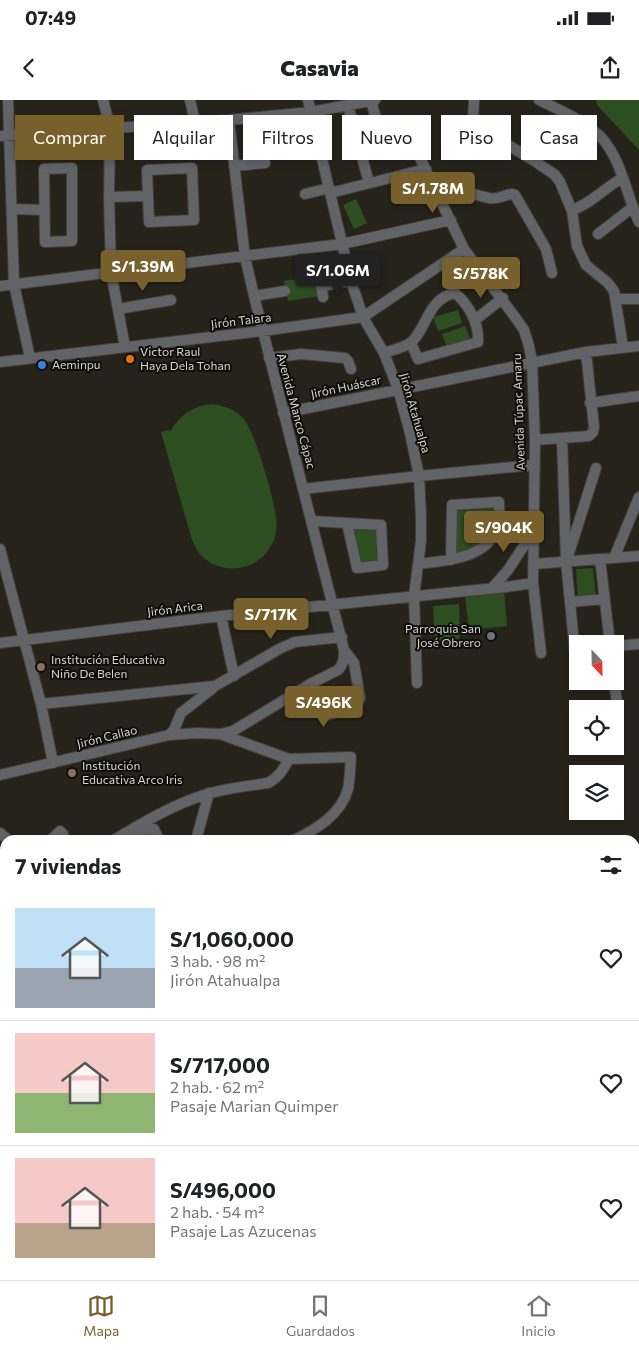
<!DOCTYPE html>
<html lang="es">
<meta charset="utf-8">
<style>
:root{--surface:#fff;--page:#f6f6f6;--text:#202124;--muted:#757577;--line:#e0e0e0;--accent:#78602c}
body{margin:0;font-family:Commissioner,sans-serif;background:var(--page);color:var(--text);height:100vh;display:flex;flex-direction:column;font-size:19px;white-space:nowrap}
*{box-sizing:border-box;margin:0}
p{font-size:16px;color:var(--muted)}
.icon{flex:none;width:28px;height:28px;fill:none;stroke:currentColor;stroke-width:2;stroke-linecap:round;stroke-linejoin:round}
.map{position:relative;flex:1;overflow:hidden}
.details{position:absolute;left:0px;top:735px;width:640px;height:445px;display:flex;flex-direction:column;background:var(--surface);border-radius:15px 15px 0 0;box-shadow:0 2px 8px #0003}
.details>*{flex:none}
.guide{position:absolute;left:15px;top:15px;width:610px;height:45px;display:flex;gap:10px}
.needle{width:32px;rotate:158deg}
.fabs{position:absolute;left:569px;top:535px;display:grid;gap:10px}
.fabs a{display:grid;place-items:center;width:55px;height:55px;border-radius:0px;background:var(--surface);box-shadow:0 2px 8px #0003;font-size:25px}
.price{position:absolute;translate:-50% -42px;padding:0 11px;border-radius:5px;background:var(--accent);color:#fff;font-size:16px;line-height:32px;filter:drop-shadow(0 1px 2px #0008)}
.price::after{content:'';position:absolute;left:50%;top:30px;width:15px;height:11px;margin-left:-8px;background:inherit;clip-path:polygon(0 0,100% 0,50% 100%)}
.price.current{background:#222;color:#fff}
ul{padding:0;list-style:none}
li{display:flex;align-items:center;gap:15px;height:125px;padding:0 15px}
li+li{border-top:1px solid var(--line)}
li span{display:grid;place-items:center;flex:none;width:140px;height:100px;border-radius:0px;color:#555}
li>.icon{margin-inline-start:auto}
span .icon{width:60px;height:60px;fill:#fffc;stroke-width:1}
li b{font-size:21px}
h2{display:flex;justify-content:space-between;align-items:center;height:60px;padding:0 15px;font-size:21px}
.chip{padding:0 18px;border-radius:0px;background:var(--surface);box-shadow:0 2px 8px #0003;font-size:18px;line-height:45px}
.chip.current{background:var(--accent);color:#fff}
.status{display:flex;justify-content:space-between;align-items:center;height:35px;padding:0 25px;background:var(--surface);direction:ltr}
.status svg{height:14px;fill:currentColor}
header{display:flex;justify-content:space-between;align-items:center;height:65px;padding:0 15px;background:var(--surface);font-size:22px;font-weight:800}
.tabs{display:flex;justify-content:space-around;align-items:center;height:70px;border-top:1px solid var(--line);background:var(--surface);font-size:14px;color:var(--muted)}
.tabs a{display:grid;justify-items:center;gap:2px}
.tabs .current{color:var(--accent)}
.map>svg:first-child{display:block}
</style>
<div class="status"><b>07:49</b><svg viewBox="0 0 49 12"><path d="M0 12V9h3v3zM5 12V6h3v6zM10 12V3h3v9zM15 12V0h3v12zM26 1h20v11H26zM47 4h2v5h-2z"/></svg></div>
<header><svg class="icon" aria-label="back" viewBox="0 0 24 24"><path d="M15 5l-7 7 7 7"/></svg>Casavia<svg class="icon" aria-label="share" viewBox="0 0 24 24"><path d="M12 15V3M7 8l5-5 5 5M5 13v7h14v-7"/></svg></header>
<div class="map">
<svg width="639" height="1180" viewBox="0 0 639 1180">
<rect width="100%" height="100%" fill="#26231b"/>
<path fill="#2c4e21" d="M596,0H639V50L597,5Z
M356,99L367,123L354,129L343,105Z
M316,176L319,196L288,201L284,181Z
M458,210L462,223L438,231L433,217Z
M465,226L470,238L447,247L442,234Z
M212,304C224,306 235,309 243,318C255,331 273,396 276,416C277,424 277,434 273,442C262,468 228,477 205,459C197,453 193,443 190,433L161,332L169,330L170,332C179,315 193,306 212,304Z
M496,408C495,420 491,439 479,447C472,452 460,453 452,456L455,411Z
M376,427L377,460L361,462L351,429Z
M593,468L596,497L578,499L576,469Z
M504,492L507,526L469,530L465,496Z
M459,504L460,544L435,545L433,506Z"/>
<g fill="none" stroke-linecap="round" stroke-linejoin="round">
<defs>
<path id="minor" d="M8,0L14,184L30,258
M103,0L110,27L109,97L111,172L125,247
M190,0L195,22
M308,0L351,181L363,217L384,253L398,289L410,333L419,376L421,417V441L414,496L417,583
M474,0L473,20L477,26L536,62L555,75L560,82L572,111L577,146L586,165L608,183L614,191L623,247
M539,0C557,9 577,17 593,30C621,51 625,93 639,122
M371,1L384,46L408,48L419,56L464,149L515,217L524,230L529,246L532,262L535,340L533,483L541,553
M348,5L369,83
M229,20L245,157L254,196L344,550L354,563L360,598L357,605L325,616L312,583
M0,36L229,20L311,12L375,0
M234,66L265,63
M72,68V141L45,142L44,69Z
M192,68L194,120L149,122L147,70Z
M330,93L426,69
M305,94L329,88
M109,97L148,96
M440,102C464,84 463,93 489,98C497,100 504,95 512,94L515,95L546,149L552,173
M12,109L44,110
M572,110C591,104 605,87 623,78
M598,134L633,107
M319,175L323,197
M0,186L342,144L451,120
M321,186L351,181
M254,196L285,191
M616,199H639
M118,209L171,200
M475,220L503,198
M384,253C392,250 403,248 410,243C426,232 427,198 455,193C469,205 479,223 478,242L418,259L411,243
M269,258L301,254L345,258L348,261L351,269
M0,262L262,231L363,217L464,149
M590,303L639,296
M283,313L586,252L639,246
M562,338L566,461L577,574
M535,340L589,336L593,332L594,327L586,252
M303,389L419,376L534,365
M312,421L381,425L383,465L357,468L347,423
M0,449L41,604L53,663
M569,453L596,368
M614,458L639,397
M600,459L610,544
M418,464C448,460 491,459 499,422C500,416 499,408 499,402L452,405L451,460
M534,464L639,456
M492,488L508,470L533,432
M570,502L605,499
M221,516L234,576
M0,543L221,516L506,487L533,483
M615,546L639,544
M614,581L617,603
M41,604L215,586L281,548L295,542L342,537
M220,634L289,659L351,657C350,668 350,679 348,689C341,715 315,730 294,740
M169,635L174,630L181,613L213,588
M0,675L169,635L198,633L220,634L233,631L312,583L338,570C344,564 344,557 344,550
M132,731L154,729L159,740
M0,733L8,740
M51,740L60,731L63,734L64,740
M114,740C144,722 174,704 207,694C227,688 248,686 268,683C279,677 283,670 289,659
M196,740L209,693
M0,909L5,915
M0,1083L5,1079
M21,1180L23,1175"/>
<path id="major" d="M0,1038L5,1044
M0,1052L5,1059
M100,1175L104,1180
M112,1175L116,1180"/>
</defs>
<use href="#minor" stroke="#434038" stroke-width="12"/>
<use href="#major" stroke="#434038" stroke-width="15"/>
<use href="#minor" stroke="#626367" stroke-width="10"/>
<use href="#major" stroke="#a1a4ac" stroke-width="12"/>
</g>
<circle fill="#e8710a" stroke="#0e0d09" stroke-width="2" cx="130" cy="259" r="5"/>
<circle fill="#3f7fe0" stroke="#0e0d09" stroke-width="2" cx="42" cy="265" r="5"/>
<circle fill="#6b7280" stroke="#0e0d09" stroke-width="2" cx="491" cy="536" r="5"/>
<g fill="#8d6e63" stroke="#0e0d09" stroke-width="2">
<circle cx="41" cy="567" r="5"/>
<circle cx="72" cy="673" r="5"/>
</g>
<g text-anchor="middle" stroke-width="4" stroke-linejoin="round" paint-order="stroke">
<g font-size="12" fill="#d9d7d1" stroke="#0e0d09">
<text transform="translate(241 221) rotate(-7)" y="4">Jirón Talara</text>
<text transform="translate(346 287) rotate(-12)" y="4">Jirón Huáscar</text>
<text transform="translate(296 311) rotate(75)" y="4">Avenida Manco Cápac</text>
<text transform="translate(519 312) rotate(-92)" y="4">Avenida Túpac Amaru</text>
<text transform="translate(415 313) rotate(74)" y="4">Jirón Atahualpa</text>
<text transform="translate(175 509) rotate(-7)" y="4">Jirón Arica</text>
<text transform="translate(107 637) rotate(-14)" y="4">Jirón Callao</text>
</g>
<g font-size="12" fill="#d9d7d1" stroke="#0e0d09" text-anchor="start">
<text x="140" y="256">Victor Raul<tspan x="140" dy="14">Haya Dela Tohan</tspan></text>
<text x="52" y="269">Aeminpu</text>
<text x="481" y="533" text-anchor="end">Parroquia San<tspan x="481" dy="14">José Obrero</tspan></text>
<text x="51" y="564">Institución Educativa<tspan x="51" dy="14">Niño De Belen</tspan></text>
<text x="82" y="670">Institución<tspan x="82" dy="14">Educativa Arco Iris</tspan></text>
</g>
</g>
</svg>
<div class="fabs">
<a><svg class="needle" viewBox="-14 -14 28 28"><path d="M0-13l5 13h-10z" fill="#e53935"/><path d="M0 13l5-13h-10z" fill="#757577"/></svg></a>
<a><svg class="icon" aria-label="locate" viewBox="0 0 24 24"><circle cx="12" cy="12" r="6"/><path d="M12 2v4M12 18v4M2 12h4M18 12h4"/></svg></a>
<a><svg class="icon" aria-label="layers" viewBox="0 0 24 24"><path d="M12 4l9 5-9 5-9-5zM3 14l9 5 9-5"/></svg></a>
</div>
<b class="price" style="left:433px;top:114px">S/1.78M</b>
<b class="price" style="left:143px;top:192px">S/1.39M</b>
<b class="price current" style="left:338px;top:196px">S/1.06M</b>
<b class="price" style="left:481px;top:199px">S/578K</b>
<b class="price" style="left:504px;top:453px">S/904K</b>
<b class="price" style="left:271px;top:540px">S/717K</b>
<b class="price" style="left:324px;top:628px">S/496K</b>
<div class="guide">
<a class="chip current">Comprar</a>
<a class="chip">Alquilar</a>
<a class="chip">Filtros</a>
<a class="chip">Nuevo</a>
<a class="chip">Piso</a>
<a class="chip">Casa</a>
</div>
<section class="details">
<h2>7 viviendas<svg class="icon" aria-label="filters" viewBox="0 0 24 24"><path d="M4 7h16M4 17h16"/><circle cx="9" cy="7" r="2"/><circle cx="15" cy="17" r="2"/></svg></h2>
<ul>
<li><span style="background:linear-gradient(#bfe0f5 60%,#9aa5b1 0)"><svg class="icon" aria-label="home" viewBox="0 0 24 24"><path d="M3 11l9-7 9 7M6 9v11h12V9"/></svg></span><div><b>S/1,060,000</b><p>3 hab. · 98 m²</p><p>Jirón Atahualpa</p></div><svg class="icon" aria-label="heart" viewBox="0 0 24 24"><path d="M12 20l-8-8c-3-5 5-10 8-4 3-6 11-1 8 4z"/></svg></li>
<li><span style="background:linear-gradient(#f6c9c9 60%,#8fb573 0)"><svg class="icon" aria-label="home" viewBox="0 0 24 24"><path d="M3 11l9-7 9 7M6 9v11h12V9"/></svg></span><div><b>S/717,000</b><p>2 hab. · 62 m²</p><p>Pasaje Marian Quimper</p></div><svg class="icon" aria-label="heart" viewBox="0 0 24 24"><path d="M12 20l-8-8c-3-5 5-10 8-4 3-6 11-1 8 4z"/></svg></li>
<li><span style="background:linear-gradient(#f6c9c9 65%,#b9a48a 0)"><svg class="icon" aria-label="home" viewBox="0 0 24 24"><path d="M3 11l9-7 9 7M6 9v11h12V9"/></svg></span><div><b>S/496,000</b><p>2 hab. · 54 m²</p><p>Pasaje Las Azucenas</p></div><svg class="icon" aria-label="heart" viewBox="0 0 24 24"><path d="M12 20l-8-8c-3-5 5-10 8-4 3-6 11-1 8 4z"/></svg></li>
</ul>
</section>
</div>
<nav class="tabs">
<a class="current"><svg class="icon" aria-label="map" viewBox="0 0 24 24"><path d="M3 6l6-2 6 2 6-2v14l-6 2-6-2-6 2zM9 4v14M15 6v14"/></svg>Mapa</a>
<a><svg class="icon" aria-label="saved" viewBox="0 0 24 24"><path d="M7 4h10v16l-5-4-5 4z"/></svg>Guardados</a>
<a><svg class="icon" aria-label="home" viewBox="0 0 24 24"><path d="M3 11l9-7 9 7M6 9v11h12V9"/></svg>Inicio</a>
</nav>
